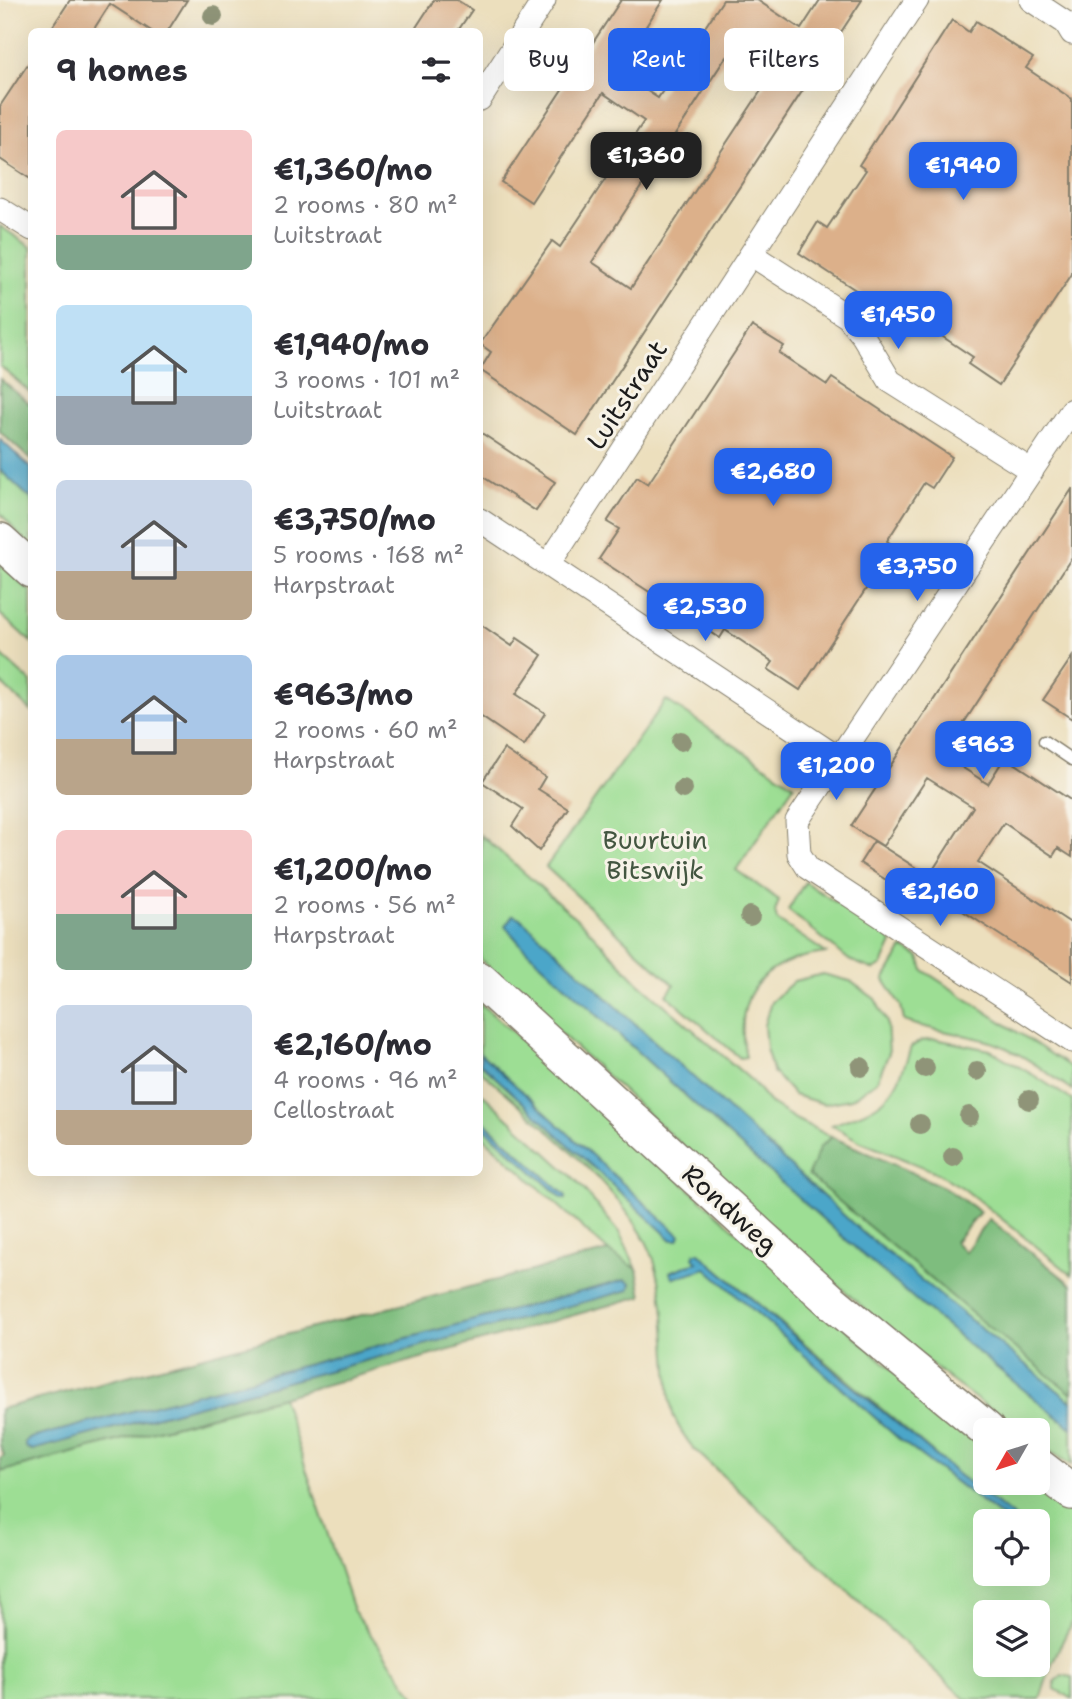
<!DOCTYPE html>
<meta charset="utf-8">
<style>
:root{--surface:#fff;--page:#f7f7f7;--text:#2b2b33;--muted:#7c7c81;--accent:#2563eb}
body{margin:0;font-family:"Shantell Sans",sans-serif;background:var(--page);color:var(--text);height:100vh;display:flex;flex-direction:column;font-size:26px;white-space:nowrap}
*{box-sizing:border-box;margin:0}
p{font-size:23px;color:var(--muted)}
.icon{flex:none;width:38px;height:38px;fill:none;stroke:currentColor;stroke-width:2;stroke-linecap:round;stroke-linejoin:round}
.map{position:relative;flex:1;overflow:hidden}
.drawer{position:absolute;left:28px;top:28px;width:455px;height:1148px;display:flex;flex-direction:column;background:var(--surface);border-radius:10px;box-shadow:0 7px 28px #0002}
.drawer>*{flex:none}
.guide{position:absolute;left:504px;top:28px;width:462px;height:63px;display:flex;gap:14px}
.needle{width:46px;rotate:231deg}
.tools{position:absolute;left:973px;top:1418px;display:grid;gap:14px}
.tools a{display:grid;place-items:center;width:77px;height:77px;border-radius:10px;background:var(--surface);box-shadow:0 7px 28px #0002;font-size:35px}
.price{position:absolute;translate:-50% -60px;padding:0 16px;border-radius:14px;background:var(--accent);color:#fff;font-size:23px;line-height:46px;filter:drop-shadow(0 2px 4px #0008)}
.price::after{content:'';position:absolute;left:50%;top:42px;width:21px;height:16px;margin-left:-10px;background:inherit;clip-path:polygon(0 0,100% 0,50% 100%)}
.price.on{background:#222;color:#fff}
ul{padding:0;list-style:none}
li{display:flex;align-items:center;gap:21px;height:175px;padding:0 28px}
li span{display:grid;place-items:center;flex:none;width:196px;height:140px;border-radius:10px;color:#555}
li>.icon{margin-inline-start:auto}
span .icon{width:84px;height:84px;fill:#fffc;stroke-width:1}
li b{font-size:30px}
h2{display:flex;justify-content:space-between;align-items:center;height:84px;padding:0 28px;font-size:30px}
.pill{padding:0 24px;border-radius:10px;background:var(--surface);box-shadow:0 7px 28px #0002;font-size:24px;line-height:63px}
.pill.on{background:var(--accent);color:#fff}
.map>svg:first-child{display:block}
</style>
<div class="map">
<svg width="1072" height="1699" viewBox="0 0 1072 1699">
<rect width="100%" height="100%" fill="#f7f3e8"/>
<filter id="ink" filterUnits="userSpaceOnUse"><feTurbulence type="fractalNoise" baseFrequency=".0143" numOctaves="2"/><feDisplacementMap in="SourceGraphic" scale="14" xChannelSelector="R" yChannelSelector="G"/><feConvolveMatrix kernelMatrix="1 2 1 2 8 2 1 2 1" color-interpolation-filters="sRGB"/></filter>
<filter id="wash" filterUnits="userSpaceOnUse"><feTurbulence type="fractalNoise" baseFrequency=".00686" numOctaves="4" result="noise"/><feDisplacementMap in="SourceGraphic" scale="28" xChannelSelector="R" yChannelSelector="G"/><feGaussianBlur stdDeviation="1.57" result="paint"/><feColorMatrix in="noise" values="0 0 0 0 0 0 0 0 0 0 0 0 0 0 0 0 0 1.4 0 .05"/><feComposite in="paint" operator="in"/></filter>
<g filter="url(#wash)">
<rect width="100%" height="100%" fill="#ecdfbd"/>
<path fill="#9dde94" stroke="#5c7d58" stroke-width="2" fill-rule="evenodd" d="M0,226L31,247V393L0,366Z
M0,470L31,499V549L0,513Z
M0,563L31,592V642L0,614Z
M0,654L31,682V711L0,682Z
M666,700L794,785L736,870L779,900L775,912L777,920L826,953C763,960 732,994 746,1057L740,1058L667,995L674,985L546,867Z
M481,835L585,926L638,982L752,1081L771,1104L797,1120L832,1137L820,1147L1072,1394V1402L863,1233L520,918L513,915L505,926L523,947C703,1111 880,1278 1072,1428V1465L1038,1444V1430H1018L949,1379L877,1320L712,1173L480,959Z
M805,882L888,937L892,943L882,965L874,970L849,960L788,910Z
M903,948L919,957L923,970L1072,1068V1090C1047,1073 1020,1051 991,1042C962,1033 932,1031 904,1021L901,1006L884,980Z
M823,974L850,981L875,999L887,1022L889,1053L877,1081L851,1099L824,1104L794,1095L773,1072L766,1048L764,1025L771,1002L794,981Z
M480,1003L947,1418L985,1448V1482H1030L1072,1512V1622L1052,1663L1040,1699H965L694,1449C686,1439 679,1429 674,1417C669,1403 669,1385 668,1370C665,1332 665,1297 654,1260C633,1195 531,1117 480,1070V1063L672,1240H678L679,1235L480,1053ZM699,1253L960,1476L1019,1521H1038V1573H985V1521H1007L899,1439L706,1268L674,1278L671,1271L698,1262ZM985,1612H1038V1664H985Z
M935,1039L990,1050L1035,1076L1072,1100V1275L963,1188L933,1171L861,1142L832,1125C885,1105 893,1102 911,1047L921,1041Z
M480,1092L577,1181L619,1232L637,1269L608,1251L480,1134V1124L565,1199L566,1196L480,1118Z
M282,1397L353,1610L417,1699H0V1472Z
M1062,1675L1072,1677V1699L1055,1689V1681Z"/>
<path fill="#7ebd7e" stroke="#4d6c4d" stroke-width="2" fill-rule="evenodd" d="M0,379L31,405V460L0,432Z
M832,1137L944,1187L980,1212L955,1242L965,1252L989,1219L1072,1285V1394L981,1321L808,1175L820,1147Z
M608,1251L637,1269L642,1296L282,1397L0,1472V1458L4,1455L0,1445V1409ZM625,1280L631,1283L629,1290L32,1450L28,1449L25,1443L28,1439Z"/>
<path fill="#4ba6c9" stroke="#346172" stroke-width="2" d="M0,439L31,468V499L0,470Z
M513,915L520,918L863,1233L1072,1402V1428C880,1278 703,1111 523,947L505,926Z
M480,1053L677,1233L680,1235L678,1240H672L480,1063Z
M480,1118L566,1196V1199H563L480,1124Z
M695,1253H699L840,1376L960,1476L1019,1521H1007L899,1439L706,1268L674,1278L671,1276L670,1272L697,1262L693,1257Z
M625,1280L631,1283L629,1290L32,1450L25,1447V1442L28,1439Z"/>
<g id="blocks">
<path fill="#dcb08a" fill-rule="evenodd" d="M70,0H187L167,32H153L110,4L92,32H49Z
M434,0H457L472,10L457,32H413Z
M621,0H663L617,71L658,98L723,0H757L801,29L820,0H862L577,435L480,370L491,352L480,344L552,241L560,247L644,121L603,93L531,202L501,182ZM726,57L766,83L631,288L592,262Z
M952,20L969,32L976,21L1033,58L1026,68L1072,99V274L999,385L968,364L973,357L925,325L920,332L799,253L818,222L827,228L866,170L859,165Z
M32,58V180L0,159V106Z
M752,326L784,346L779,353L827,385L832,378L952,457L932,488L924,483L887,541L894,546L800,690L768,669L773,662L725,630L720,638L599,559L619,529L607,522L637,477L648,484Z
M480,432L555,482L536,511L480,475Z
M1072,489V557L943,755L988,784L1005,757L1072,801V857L1058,848L1053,856L1004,823L978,862L1072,924V982L932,891L923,904L860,863L874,841L929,876L973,807L927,778L883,846L851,826Z
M480,624L512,646L517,638L542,655L516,694L545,713L524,746L480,716Z
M1072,657V719L1043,700Z
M504,749L545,777L538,789L568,808L539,851L512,826L523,809L482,782Z"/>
</g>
</g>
<g filter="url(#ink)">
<use href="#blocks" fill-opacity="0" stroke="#847e6c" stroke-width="2"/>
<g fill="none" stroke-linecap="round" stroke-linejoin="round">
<defs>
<path id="lane" d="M1044,741L1072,760"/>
<path id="street" d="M1031,0L1066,23L1072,33
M480,99L544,0
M0,209L32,229
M752,255L848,317L863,336L890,381L1032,471
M1072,410L797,821L799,854L808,868L1072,1041
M480,520L838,758
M548,565L917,0"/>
<path id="primary" d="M0,541L32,570
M480,980L831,1301L987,1430
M1038,1466L1072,1492"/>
</defs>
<use href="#lane" stroke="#847e6c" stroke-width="13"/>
<use href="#street" stroke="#847e6c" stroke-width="25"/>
<use href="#primary" stroke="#847e6c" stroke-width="38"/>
<use href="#lane" stroke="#fff" stroke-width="10"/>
<use href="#street" stroke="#fff" stroke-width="23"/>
<use href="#primary" stroke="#fff" stroke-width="35"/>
</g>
<g fill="#8f9478">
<circle cx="213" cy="16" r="10"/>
<circle cx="681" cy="741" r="10"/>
<circle cx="683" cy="789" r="10"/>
<circle cx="750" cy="916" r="10"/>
<circle cx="861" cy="1067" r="10"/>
<circle cx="925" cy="1068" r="10"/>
<circle cx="977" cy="1071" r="10"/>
<circle cx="1029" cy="1100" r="10"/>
<circle cx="969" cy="1116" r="10"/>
<circle cx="920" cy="1124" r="10"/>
<circle cx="953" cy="1157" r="10"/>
</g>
</g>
<g text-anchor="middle" stroke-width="6" stroke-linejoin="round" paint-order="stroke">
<g font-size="26" fill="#1c1c1c" stroke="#f7f3e8">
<text transform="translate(627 395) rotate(-57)" y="9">Luitstraat</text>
<text transform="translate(730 1209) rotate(42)" y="9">Rondweg</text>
</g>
<g font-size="26" fill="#435640" stroke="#f7f3e8">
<text x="655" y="849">Buurtuin<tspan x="655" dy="30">Bitswijk</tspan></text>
</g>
</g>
</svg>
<div class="tools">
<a><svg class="needle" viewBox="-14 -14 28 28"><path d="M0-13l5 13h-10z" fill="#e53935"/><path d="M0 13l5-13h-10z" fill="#7c7c81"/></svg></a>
<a><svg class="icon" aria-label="locate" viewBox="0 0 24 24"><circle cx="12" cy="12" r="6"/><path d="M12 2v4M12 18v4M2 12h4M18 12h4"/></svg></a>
<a><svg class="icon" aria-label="layers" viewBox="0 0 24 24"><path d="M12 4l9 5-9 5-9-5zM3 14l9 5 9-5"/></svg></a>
</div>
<b class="price on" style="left:646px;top:192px">€1,360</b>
<b class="price" style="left:963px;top:202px">€1,940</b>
<b class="price" style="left:898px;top:351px">€1,450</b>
<b class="price" style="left:773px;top:508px">€2,680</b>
<b class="price" style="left:917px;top:603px">€3,750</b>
<b class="price" style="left:705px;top:643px">€2,530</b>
<b class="price" style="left:983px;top:781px">€963</b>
<b class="price" style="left:836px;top:802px">€1,200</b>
<b class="price" style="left:940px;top:928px">€2,160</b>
<div class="guide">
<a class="pill">Buy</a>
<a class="pill on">Rent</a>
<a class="pill">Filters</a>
</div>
<section class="drawer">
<h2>9 homes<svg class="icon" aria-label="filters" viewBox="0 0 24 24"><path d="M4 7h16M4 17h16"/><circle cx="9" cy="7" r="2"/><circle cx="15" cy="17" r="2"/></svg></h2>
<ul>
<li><span style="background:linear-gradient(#f6c9c9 75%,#7fa58c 0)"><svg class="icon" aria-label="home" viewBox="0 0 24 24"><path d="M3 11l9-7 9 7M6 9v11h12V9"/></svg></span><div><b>€1,360/mo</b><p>2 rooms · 80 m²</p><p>Luitstraat</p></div></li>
<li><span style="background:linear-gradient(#bfe0f5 65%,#9aa5b1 0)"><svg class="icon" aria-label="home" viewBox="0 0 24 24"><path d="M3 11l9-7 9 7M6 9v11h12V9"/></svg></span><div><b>€1,940/mo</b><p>3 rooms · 101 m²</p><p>Luitstraat</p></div></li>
<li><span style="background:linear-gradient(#c9d6e8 65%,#b9a48a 0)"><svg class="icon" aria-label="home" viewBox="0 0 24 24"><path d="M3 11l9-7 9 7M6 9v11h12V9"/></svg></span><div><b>€3,750/mo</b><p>5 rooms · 168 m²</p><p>Harpstraat</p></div></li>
<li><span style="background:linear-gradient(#a9c7e8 60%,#b9a48a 0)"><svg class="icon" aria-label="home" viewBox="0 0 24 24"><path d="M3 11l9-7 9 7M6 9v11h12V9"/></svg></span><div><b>€963/mo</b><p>2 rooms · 60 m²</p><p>Harpstraat</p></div></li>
<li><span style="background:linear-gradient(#f6c9c9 60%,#7fa58c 0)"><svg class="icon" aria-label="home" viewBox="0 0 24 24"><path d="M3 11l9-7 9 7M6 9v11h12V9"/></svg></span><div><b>€1,200/mo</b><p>2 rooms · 56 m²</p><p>Harpstraat</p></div></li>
<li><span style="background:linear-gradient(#c9d6e8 75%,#b9a48a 0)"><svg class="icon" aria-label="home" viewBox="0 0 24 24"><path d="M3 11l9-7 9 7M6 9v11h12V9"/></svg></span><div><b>€2,160/mo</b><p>4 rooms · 96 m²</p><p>Cellostraat</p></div></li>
</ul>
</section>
</div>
